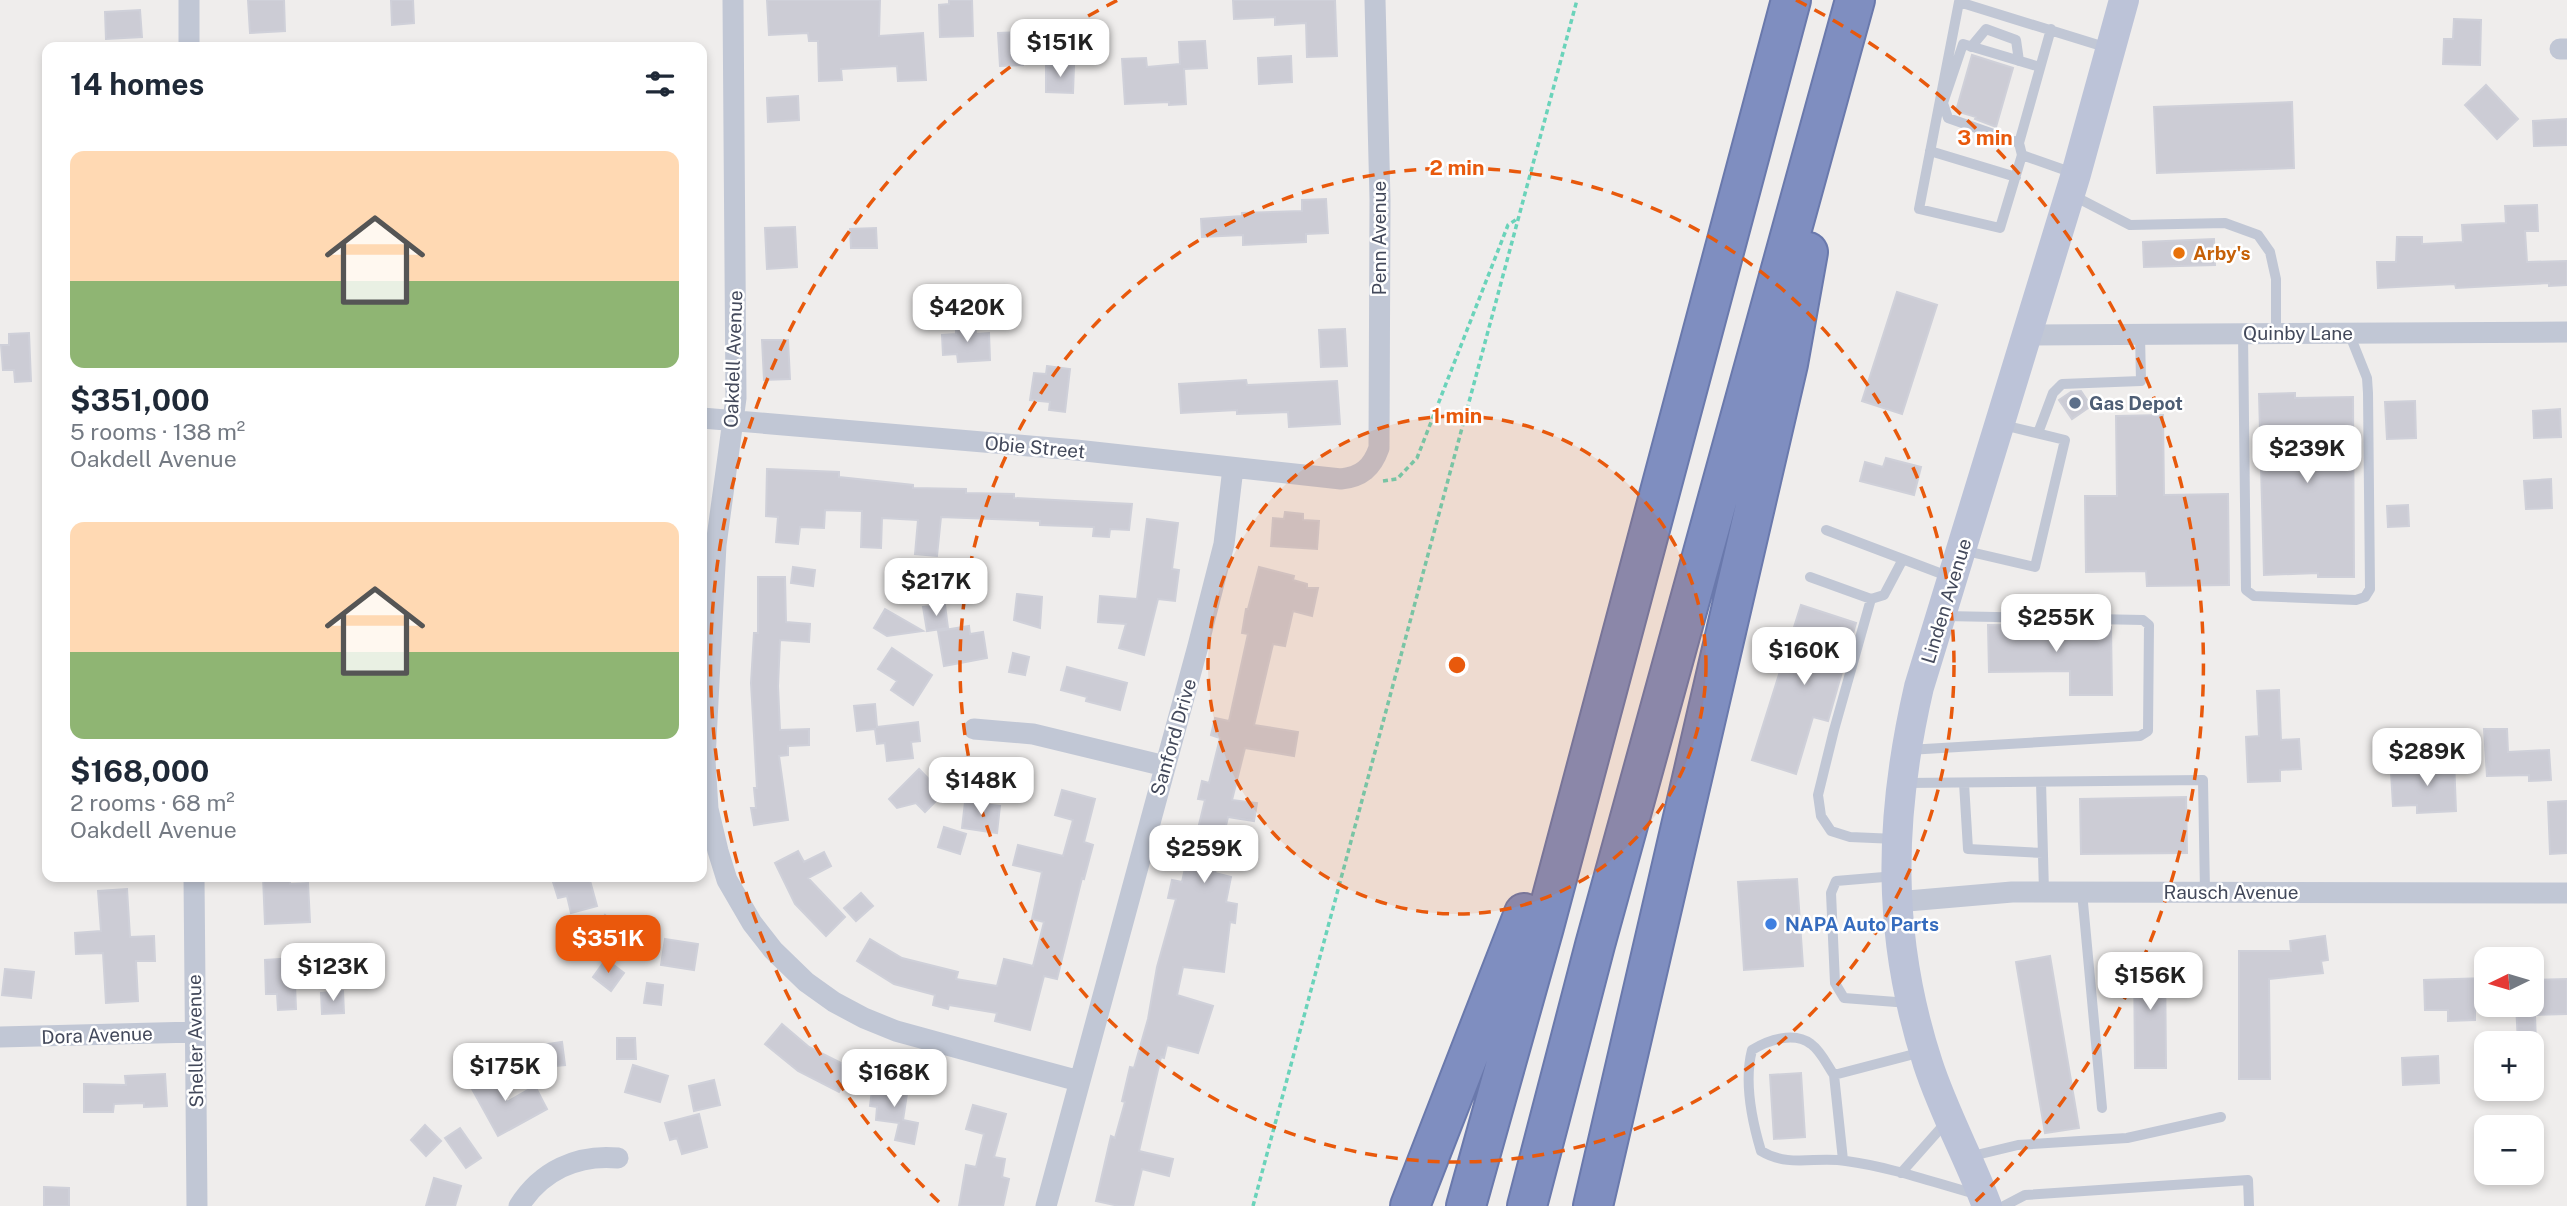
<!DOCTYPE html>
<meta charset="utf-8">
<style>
:root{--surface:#fff;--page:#f2f2f3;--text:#1f2937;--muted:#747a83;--accent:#ea580c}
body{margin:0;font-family:"Public Sans",sans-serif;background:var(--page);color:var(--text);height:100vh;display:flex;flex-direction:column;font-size:26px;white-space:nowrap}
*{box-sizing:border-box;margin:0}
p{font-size:23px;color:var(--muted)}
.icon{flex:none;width:38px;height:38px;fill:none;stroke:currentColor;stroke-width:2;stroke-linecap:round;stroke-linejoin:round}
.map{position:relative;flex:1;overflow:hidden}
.side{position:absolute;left:42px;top:42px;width:665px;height:840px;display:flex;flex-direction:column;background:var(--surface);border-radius:14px;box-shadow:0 4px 10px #0003}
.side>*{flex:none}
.needle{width:46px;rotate:265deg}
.fabs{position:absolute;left:2474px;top:947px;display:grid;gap:14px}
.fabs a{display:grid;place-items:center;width:70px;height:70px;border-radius:14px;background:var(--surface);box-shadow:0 4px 10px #0003;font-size:35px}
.price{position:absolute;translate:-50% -60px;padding:0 16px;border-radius:14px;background:#fff;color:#222;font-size:23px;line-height:46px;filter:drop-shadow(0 2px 4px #0008)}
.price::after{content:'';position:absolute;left:50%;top:42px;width:21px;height:16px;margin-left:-10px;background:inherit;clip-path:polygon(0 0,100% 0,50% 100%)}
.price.current{background:var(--accent);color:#fff}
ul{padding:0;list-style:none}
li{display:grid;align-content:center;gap:14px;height:371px;padding:0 28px}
li span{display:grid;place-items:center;height:217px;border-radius:14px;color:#555}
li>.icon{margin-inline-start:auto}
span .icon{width:126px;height:126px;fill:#fffc;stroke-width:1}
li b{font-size:30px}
h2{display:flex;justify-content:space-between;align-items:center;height:84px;padding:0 28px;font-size:30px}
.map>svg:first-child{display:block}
</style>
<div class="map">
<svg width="2567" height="1206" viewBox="0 0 2567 1206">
<rect width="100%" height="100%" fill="#efedec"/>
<path fill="#ccccd5" stroke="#cfd0d9" stroke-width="2" d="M248,0H284L285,31L250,33Z
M391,0H413L414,23L392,25Z
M767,0H880L879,36L923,33L926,80L898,81L897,66L841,69L842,80L819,81L818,41H809L808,33L769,35Z
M949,0H972L973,36L940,37L939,5L949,4Z
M1233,0H1335L1337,56L1307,57L1306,23L1275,25V17L1234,19Z
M140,10L142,37L106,39L105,12Z
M2454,19L2481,20L2480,65L2443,64L2444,39H2453Z
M1021,32L1023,65L1000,66L998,33Z
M1205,41L1207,68L1184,69L1186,104L1169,105V102L1125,104L1122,59L1146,58L1147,67L1180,64L1179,42Z
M1972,55L2013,68L1996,127L1975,119L1976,117L1956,111Z
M1291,56L1292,82L1259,84L1258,58Z
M1046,66H1074L1073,93L1046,92Z
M2486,85L2518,119L2497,139L2465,105Z
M798,96L799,120L768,122L767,98Z
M2292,102L2294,168L2157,173L2154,107Z
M2567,119V145L2534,146L2533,121Z
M1326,199L1328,233L1306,234V242L1243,245V235L1202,237L1201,219L1242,216V213L1302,211V200Z
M2537,205L2538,231H2525L2527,262L2567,261V285L2549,286V283L2456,288L2455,284L2378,288L2377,262H2396L2397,237H2422V244L2463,242L2462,225L2506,223L2505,206Z
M795,227L797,267L767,269L765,228Z
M876,228L877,248H851L850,229Z
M2214,239L2215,265L2144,267L2143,242Z
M1897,292L1937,305L1902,414L1862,401Z
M975,324L976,334L989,333L990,360L958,362L957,354L943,355L942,335L956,334V325Z
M1345,329L1347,366L1321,367L1319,330Z
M29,333L31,381L15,382L14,370H3L1,345H9V334Z
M762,340H788L790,379L764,380Z
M1047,366L1070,369L1065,412L1049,410L1050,402L1030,400L1034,373L1046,374Z
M1246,380L1247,385L1337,381L1340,424L1289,427L1288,412L1237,414V410L1181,413L1179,384Z
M2081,391L2091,406L2072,419L2059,400L2071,392Z
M2295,393V398L2353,397L2354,577H2318V573L2264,575L2259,394Z
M2415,401L2416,438L2387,439L2385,402Z
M2560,409L2561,437L2534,438L2533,411Z
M2163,415L2164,495L2228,494L2229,585L2147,586L2146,571L2086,572L2085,496H2117L2116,416Z
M1886,458L1921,467L1914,495L1860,481L1865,462L1883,467Z
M767,469L839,472V477L913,485V488L966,489V493L1014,494V498L1132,504L1129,530L1110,529L1109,537L1093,536L1094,527L1040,525V521L941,517L937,556L915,554L918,520L882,518L881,548L861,547L862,511L825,510L824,528L800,527L798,544L776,542L778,517L766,516Z
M2551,479L2552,508L2526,509L2524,481Z
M2408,505L2409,526L2388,527L2387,506Z
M1285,512L1303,514V520L1319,521L1317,549L1271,546L1273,518L1284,519Z
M1147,519L1178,523L1172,569L1179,570L1175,601L1158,599L1144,655L1119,648L1126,624L1098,622L1100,596L1137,599Z
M793,567L815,570L813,586L791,583Z
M1259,567L1294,576L1293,580L1307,584V588H1318L1312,616L1293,611L1285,646L1273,644L1254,725L1298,732L1294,756L1245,748L1232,800L1257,803L1254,821L1228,817L1215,873L1231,877L1226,902L1237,904L1235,923L1230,922L1224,972L1183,967L1177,995L1213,1006L1198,1053L1167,1045L1164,1058L1161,1057L1139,1151L1173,1159L1169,1176L1142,1169L1133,1206H1119L1096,1201L1111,1136L1115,1138L1125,1102L1122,1101L1130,1067L1134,1068L1148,1019L1157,967L1176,899L1168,898L1172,880L1182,882L1192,836L1196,837L1205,800L1198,799L1202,781L1209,783L1220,738L1211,735L1215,718L1229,721L1248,634L1242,633L1246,609H1248Z
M758,577H785L786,622L810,624L809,642L780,640L778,686L780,730L809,729V745L788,746V755L779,756L788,820L754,825L751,808H756L754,788H757L751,683L754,633H758Z
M1017,594L1042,597L1040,628L1014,620Z
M945,605L948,628L927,631L923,607Z
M1801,605L1856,623L1828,721L1813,717L1796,774L1752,760Z
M885,609L923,631L887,636L874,628Z
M1988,625L2111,627L2112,695H2070V671L1989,672Z
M969,626L970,634L983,632L987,658L944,666L938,631Z
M892,648L932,675L913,705L891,690L897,681L878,669Z
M1013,653L1029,657L1025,675L1009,672Z
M1067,667L1127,683L1120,710L1086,701L1087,697L1061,690Z
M2279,690L2281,740L2299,739L2301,769L2280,770V781L2248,782L2246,737L2259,736L2257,691Z
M875,704L877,727L918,722L920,741L911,742L913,758L887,761L885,743L877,744L875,729L857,731L854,706Z
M2484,729H2507L2508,752L2549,750L2551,780L2529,781V775L2487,776Z
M2454,759L2456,811L2417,813V805L2393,806L2391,772L2431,770L2430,760Z
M919,769L943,794L925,812L916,803L897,808L889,799Z
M1062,790L1095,799L1084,842L1093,845L1084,879L1082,878L1057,979L1044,976L1030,1030L995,1021L997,1013L949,1005L948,1009L933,1005L935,995L894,984L857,961L870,939L902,958L958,972L956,979L997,986L1004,959L1033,966L1044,922L1032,919L1042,872L1013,865L1018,845L1063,856L1073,820L1055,815Z
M2186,797L2187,853L2081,854L2080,799Z
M2567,801V853L2550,854L2548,802Z
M965,802L1000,806L997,833L962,828Z
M944,827L966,834L960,854L938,847Z
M798,851L804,862L824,852L831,866L808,878L845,917L826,936L795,904L775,863Z
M263,877H290V884L308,883L310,922L265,924Z
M571,877H589L597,906L571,913L567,896L558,898L553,882Z
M1797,879L1803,966L1744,970L1738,882Z
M127,889L130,937L154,936L155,961H136L138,1001L106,1003L103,953L76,954L75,933L101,931L98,891Z
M861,893L873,906L856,921L844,908Z
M605,915L632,937L616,957L589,935Z
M2325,936L2328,960L2321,961L2323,973L2269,979L2270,1079H2239V951H2291L2290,941Z
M665,939L698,944L694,970L661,965Z
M2134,955H2165L2166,1068H2135Z
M2050,956L2079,1128L2045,1133L2016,962Z
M294,958L296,1009L278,1010L277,994H266L265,960Z
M606,959L624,973L611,991L593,977Z
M5,969L34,972L31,998L2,995Z
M2487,978V1009L2475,1010V1020L2448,1021V1010H2425L2424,980Z
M2567,979V1014L2535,1015L2536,1043H2518L2516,1004H2532V980Z
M647,983L663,985L661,1005L644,1003Z
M343,991L344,1013L322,1014L321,993Z
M782,1024L809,1047L851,1068L839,1092L798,1071L765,1044Z
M617,1038H635L636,1059H617Z
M562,1042L565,1065L545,1067L541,1045Z
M2438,1056L2439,1083L2403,1085L2402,1058Z
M633,1065L668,1076L660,1102L625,1092Z
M488,1068L507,1102L535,1086L547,1109L498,1136L467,1080Z
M1801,1073L1805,1137L1774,1139L1770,1075Z
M165,1074L167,1106L144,1107V1103L114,1104L113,1112H84V1084L126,1085L125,1076Z
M714,1080L720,1105L694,1111L689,1086Z
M873,1082L908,1087L903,1120L918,1123L914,1144L895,1140L899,1123L876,1120L877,1107L870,1106Z
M973,1105L1006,1114L994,1157L1005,1159L1002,1177L1009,1179L1003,1206H959L966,1165L976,1167L984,1134L966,1129Z
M699,1114L707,1147L682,1154L677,1138L670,1140L665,1123Z
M425,1125L441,1141L426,1156L411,1140Z
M460,1128L481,1158L466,1168L445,1138Z
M434,1178L461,1186L455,1206H426Z
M44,1187L69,1188V1206H44Z"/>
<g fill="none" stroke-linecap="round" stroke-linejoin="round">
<defs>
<path id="highway" d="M1410,1206L1524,913
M1466,1206L1544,927L1791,0
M1527,1206L1595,945L1855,0
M1593,1206L1788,364L1808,252"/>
</defs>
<use href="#highway" stroke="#6a79ac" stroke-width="42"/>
<path stroke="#6ad3ba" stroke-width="3.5" stroke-dasharray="5 3.5" stroke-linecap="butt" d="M1383,481L1397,479L1417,458L1508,225L1517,219
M1253,1206L1577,0"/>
<path stroke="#c1c7d5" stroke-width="10" d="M2051,29L2019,143L2022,155L2000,228L1919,209L1959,2L2108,48
M1971,47L1986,29L2016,40L2019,61
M2019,143L1948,118L1943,103L1963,44L2040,67
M1930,151L2016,177
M2022,155L2076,174
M2072,195L2130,225L2225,223L2258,235L2270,252L2276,279V333
M2243,333L2246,590L2254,596L2356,600L2365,597L2370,589L2368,393L2367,378L2349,333
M2038,433L2053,393L2062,384L2141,381L2140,335
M1826,530L1950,577
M1962,550L2035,567L2065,440L2003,425
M1810,577L1871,599L1884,595L1903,559
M1871,599L1834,730L1818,795L1821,816L1831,831L1850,837L1896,839
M1908,750L2140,736L2148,731L2149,625L2143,620L1944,616
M2041,782L2044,892
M1905,783L2203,780L2205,892
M1964,783L1968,849L2043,853
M1896,876L1836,881L1831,893L1835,983L1844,998L1909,1003
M2082,892L2102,1108
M1922,1052L1834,1075C1827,1065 1821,1051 1811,1044C1794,1031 1768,1040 1752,1050C1744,1081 1752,1121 1761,1151C1789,1168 1816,1156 1846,1161C1891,1167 1935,1183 1979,1195
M1834,1075L1843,1160
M1968,1157L2018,1145L2127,1138L2221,1117
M1901,1173L1948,1120
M2004,1206L2025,1195L2248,1180L2249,1206"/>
<path stroke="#c1c7d5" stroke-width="21" d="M189,0V47
M733,0L736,398L716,545L705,760L708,809L718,851L727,880L752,923L773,950L806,982L834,1002L864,1018L896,1031L1079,1081
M2560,49H2567
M2028,335L2567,332
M702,418L1076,450L1341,479C1361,477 1372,468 1379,448L1380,200L1375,0
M974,729L1033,734L1165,766
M194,877L197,1206
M1896,902L2012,892L2567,893
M0,1037L195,1032
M519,1206C541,1171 577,1154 618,1158
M1046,1206L1198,646L1224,544L1233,468"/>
<path stroke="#bcc3d8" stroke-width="30" d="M1987,1206C1969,1158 1944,1113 1928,1064C1886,935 1889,817 1919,687L2076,174L2124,0"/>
<use href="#highway" stroke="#7f8ec0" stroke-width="38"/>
</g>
<circle cx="1457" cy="665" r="249" fill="#e8590c" fill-opacity=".12"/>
<g fill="none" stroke="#e8590c" stroke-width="3.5" stroke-dasharray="12 9">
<circle cx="1457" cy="665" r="249"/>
<circle cx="1457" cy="665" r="497"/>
<path d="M939 1202A746 746 0 0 1 1118 0M1796 0A746 746 0 0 1 1975 1202"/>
</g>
<circle fill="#e8710a" stroke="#fff" stroke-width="2.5" cx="2179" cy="253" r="7"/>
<circle fill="#5c6f8a" stroke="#fff" stroke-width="2.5" cx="2075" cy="403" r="7"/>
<circle fill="#3f7fe0" stroke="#fff" stroke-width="2.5" cx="1771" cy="924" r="7"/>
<g text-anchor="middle" stroke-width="5" stroke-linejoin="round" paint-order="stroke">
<g font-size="19" fill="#43495b" stroke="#fff">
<text transform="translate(1379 238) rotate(-90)" y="7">Penn Avenue</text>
<text x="2298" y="340">Quinby Lane</text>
<text transform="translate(733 359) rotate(-88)" y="7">Oakdell Avenue</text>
<text transform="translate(1035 447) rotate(5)" y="7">Obie Street</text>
<text transform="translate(1946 601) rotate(-73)" y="7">Linden Avenue</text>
<text transform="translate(1173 737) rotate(-74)" y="7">Sanford Drive</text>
<text x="2231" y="899">Rausch Avenue</text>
<text transform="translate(97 1035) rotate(-2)" y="7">Dora Avenue</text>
<text transform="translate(195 1041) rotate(-91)" y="7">Sheller Avenue</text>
</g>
<g font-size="19" font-weight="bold" fill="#c56008" stroke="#fff" text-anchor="start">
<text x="2193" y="260">Arby's</text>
</g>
<g font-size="19" font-weight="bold" fill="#4e5e75" stroke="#fff" text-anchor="start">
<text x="2089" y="410">Gas Depot</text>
</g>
<g font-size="19" font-weight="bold" fill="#366cbe" stroke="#fff" text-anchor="start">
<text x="1785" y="931">NAPA Auto Parts</text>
</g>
</g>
<circle cx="1457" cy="665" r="10" fill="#e8590c" stroke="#fff" stroke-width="3.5"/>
<g font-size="21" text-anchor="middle" font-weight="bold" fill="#e8590c" stroke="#fff" stroke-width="5" stroke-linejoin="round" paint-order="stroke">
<text x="1985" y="145">3 min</text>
<text x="1457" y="175">2 min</text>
<text x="1457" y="423">1 min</text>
</g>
</svg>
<div class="fabs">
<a><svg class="needle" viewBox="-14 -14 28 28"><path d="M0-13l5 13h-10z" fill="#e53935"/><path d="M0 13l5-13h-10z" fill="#747a83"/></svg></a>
<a>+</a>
<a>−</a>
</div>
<b class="price" style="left:1060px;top:79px">$151K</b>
<b class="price" style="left:967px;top:344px">$420K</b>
<b class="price" style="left:2307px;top:485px">$239K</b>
<b class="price" style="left:936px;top:618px">$217K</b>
<b class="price" style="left:2056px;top:654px">$255K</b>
<b class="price" style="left:1804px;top:687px">$160K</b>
<b class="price" style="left:2427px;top:788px">$289K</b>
<b class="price" style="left:981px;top:817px">$148K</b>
<b class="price" style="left:1204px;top:885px">$259K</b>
<b class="price current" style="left:608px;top:975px">$351K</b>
<b class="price" style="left:333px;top:1003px">$123K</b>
<b class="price" style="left:2150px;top:1012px">$156K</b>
<b class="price" style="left:505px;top:1103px">$175K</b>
<b class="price" style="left:894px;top:1109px">$168K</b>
<section class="side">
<h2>14 homes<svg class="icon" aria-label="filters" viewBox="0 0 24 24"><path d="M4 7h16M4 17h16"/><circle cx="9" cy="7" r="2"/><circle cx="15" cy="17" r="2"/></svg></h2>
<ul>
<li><span style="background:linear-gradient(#ffd9b3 60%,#8fb573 0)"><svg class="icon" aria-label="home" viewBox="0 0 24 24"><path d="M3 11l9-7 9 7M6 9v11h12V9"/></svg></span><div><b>$351,000</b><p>5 rooms · 138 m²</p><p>Oakdell Avenue</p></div></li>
<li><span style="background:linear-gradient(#ffd9b3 60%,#8fb573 0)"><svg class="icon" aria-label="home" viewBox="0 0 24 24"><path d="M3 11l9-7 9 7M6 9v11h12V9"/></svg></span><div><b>$168,000</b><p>2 rooms · 68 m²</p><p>Oakdell Avenue</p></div></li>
</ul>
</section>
</div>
